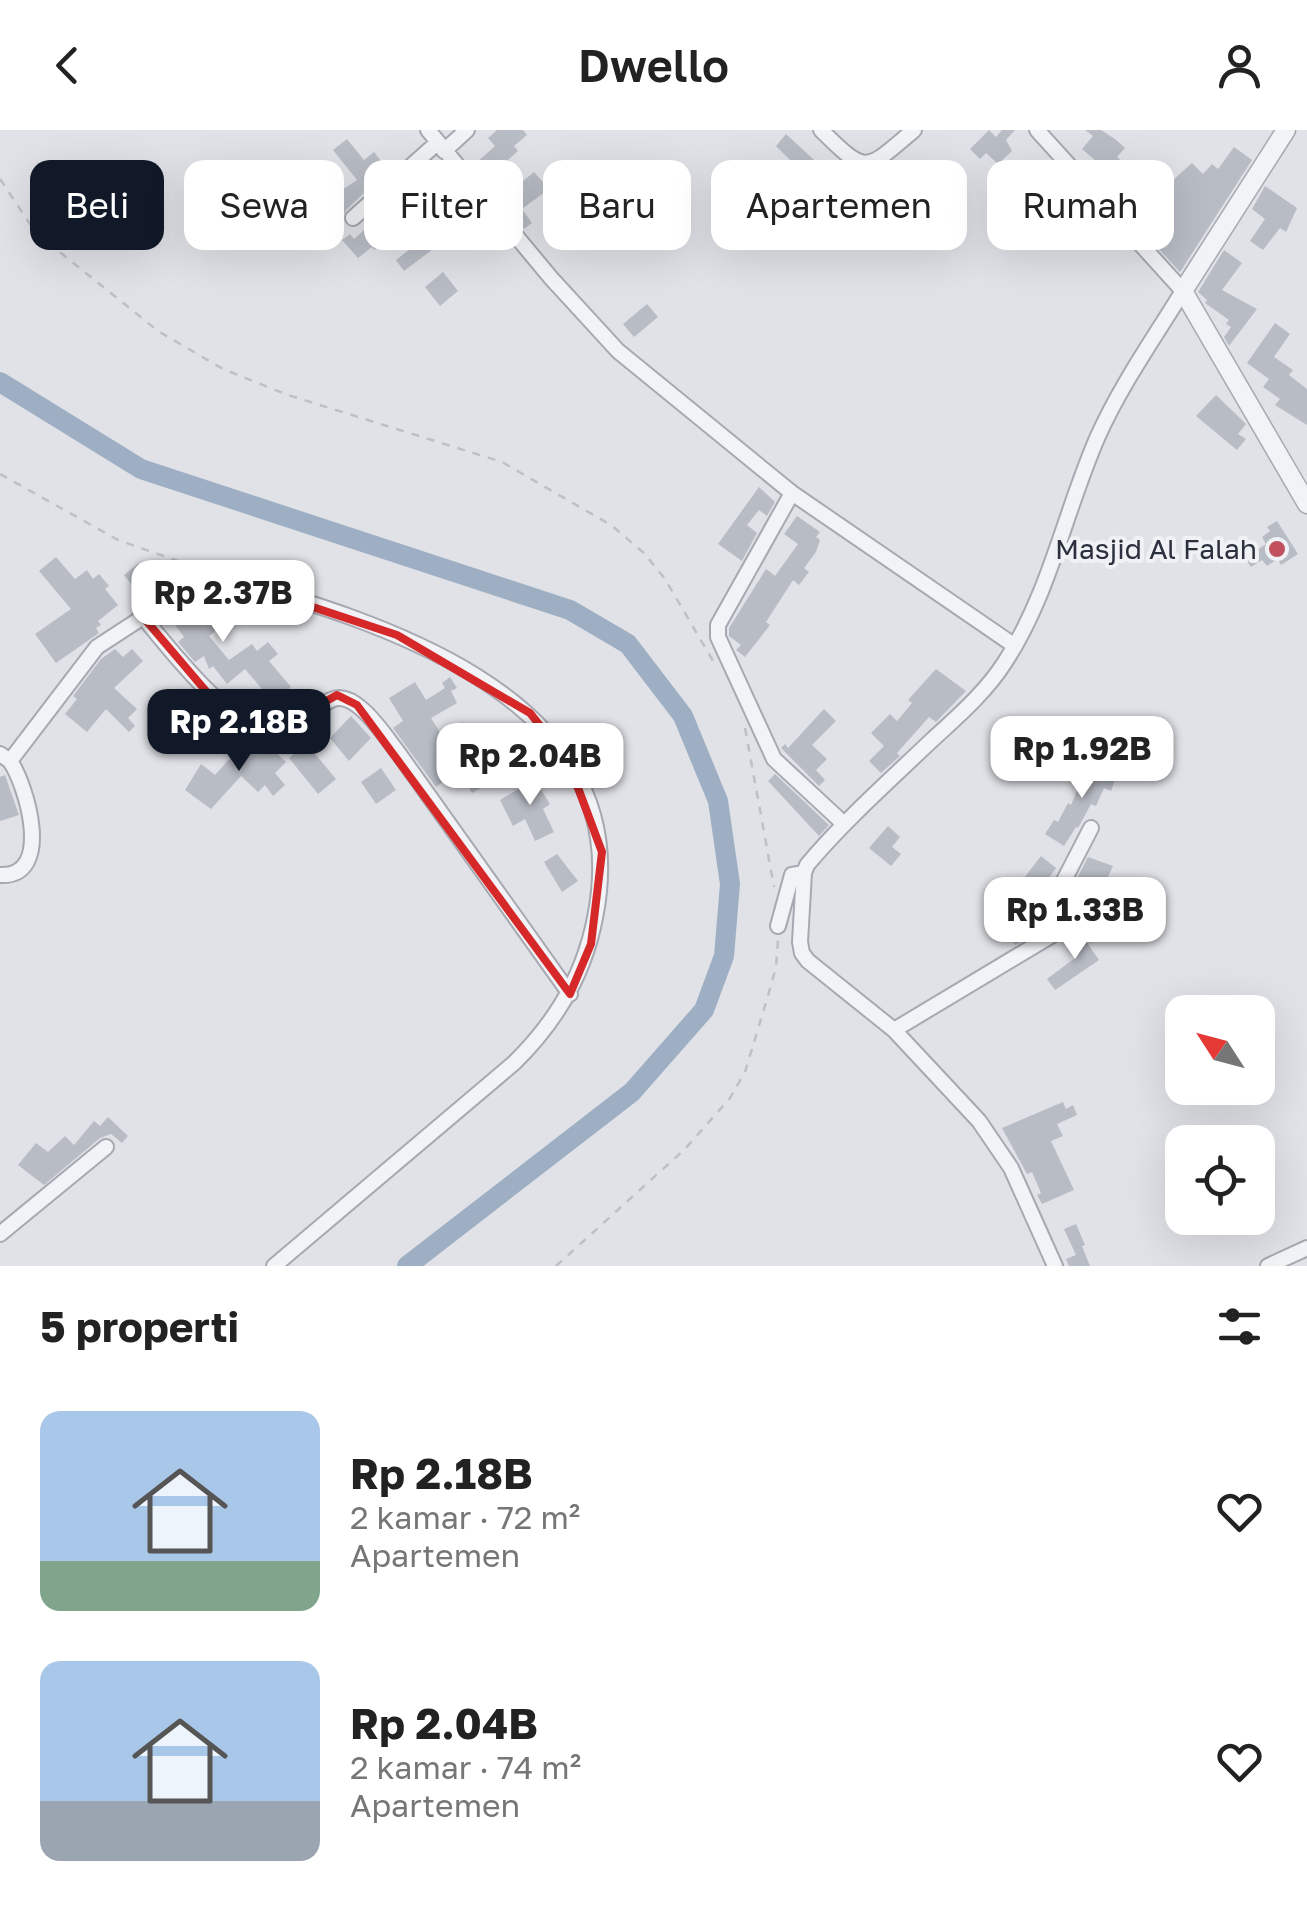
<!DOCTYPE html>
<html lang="id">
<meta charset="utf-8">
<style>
:root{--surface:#fff;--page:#f6f6f6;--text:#222;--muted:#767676;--accent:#111827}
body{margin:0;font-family:"Golos Text",sans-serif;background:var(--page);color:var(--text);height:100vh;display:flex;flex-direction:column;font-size:38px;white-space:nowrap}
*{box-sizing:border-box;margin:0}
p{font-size:32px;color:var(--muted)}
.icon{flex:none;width:55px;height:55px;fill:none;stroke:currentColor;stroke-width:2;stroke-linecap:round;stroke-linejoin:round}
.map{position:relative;height:1136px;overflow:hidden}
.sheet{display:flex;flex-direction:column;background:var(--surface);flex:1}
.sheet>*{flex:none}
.hud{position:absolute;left:30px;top:30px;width:1248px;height:90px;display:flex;gap:20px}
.needle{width:65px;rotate:306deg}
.fabs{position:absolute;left:1165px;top:865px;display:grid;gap:20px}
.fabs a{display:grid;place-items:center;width:110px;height:110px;border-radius:20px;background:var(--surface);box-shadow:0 10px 40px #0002;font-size:50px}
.price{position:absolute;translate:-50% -85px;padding:0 22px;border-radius:20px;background:#fff;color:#222;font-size:32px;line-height:65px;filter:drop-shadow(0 2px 5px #0008)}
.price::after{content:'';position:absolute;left:50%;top:60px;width:30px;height:22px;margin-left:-15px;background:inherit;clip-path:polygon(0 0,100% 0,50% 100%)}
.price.active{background:var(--accent);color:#fff}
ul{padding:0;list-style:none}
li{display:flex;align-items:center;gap:30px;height:250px;padding:0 40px}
li span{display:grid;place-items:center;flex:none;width:280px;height:200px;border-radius:20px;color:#555}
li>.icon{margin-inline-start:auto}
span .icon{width:120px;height:120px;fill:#fffc;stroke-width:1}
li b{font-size:42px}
h2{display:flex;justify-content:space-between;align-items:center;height:120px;padding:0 40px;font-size:42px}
.tag{padding:0 35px;border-radius:20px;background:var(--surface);box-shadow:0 10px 40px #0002;font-size:35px;line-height:90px}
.tag.active{background:var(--accent);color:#fff}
header{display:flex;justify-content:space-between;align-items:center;height:130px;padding:0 40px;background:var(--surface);font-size:45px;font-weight:600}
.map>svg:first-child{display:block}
</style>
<header><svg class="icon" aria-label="back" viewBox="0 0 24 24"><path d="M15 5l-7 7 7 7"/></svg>Dwello<svg class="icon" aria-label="person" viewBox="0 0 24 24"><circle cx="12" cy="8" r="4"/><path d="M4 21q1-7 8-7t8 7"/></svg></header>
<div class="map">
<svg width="1307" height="1136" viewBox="0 0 1307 1136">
<rect width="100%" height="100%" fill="#e0e2e7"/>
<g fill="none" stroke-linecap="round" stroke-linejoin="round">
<path stroke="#9eafc4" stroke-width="20" d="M0,252L141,339L570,480L628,514L683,586L718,671L730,754L724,826L704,880L632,962L407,1136"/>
</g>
<path fill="#b8bcc4" d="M497,0H523L527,5L514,16L518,21L499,38L505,45L495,54L476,33L495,16L488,8Z
M989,0L996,7L1002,0H1015L1006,10L1012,21L998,34L986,23L980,29L970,19Z
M1085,0H1101L1115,9L1125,18L1117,27L1150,59L1154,55L1161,61L1192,33L1203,44L1212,34L1218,39L1234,17L1252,30L1180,142L1157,117L1166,108L1142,84L1148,77L1135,64L1126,74L1089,39L1096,31L1082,19L1093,6Z
M786,4L824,39L811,51L776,16Z
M347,9L364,30L374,22L388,40L346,80L343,88L323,60L335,51L342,60L357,50L333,20Z
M534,42L549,59L522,79L532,93L524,99L506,78L516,69L510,62Z
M414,55L429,75L422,80L445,110L404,141L396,130L410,119L396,100L374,120L372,117L358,128L342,110L350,104L354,109Z
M1265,56L1297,78L1286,102L1280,98L1263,120L1250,111L1265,89L1252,79Z
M459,67L485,97L470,109L444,79Z
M1224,120L1242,133L1222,160L1257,179L1229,216L1224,207L1231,197L1226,194L1229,190L1205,173L1207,170L1198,162Z
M443,142L458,161L440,176L425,157Z
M647,174L658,187L634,207L623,194Z
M1275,193L1290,204L1274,227L1293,240L1289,245L1307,259V295L1275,275L1280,269L1263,257L1269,249L1247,233Z
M1216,265L1246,294L1238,304L1246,309L1237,320L1196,286Z
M759,357L775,372L767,386L759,380L747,395L757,403L742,431L718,414Z
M797,386L820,402L816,407L820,410L816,422L804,438L809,442L799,455L793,450L766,492L770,495L745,527L736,520L741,515L729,506V498L766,439L775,446L798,414L784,404Z
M1277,391L1298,424L1281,435L1278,429L1267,436L1262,430L1251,437L1245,428L1266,414L1262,407L1270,401L1267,397Z
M56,427L75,449L87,440L93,449L99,444L109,456L105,459L118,475L98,491L101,495L96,498L99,503L56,533L35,504L71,479L39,441Z
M139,433L161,460L146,472L124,445Z
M199,458L214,479L220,474L230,489L209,506L229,530L252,514L257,521L268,512L278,524L269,531L291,557L273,572L245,539L227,554L213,536L209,539L204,526L195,532L178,512L184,507L166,483Z
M115,519L123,527L132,519L143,531L114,558L137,579L128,588L135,596L129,602L106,579L87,602L65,584L77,569L73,566L101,529Z
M936,539L966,561L936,592L929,587L897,623L900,626L881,643L869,631L884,616L871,603L890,584L897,591L912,573L908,570Z
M450,547L457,558L451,561L457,573L431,588L441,604L462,592L470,604L441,622L453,644L436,657L393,598L403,591L389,568L415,552L426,570L445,558L442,553Z
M179,560L215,593L220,588L228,596L202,623L175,597L171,601L155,583Z
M824,579L836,591L812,615L827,629L816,640L825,650L819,656L781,618L785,614L788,618Z
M351,586L371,608L349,631L330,608Z
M262,609L286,632L275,643L285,655L273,666L265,655L258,662L241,646L211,679L185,660L201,634L215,645L242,615L250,621Z
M306,613L336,649L318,664L289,628Z
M469,628L479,644L486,640L492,652L472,663L457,635Z
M1085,631L1117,645L1111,661L1104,658L1096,676L1091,674L1078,698L1076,697L1064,716L1045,704L1054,690L1058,692L1068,673L1071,675L1082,648L1078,646Z
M381,638L396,660L376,674L361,652Z
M544,644L549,652L540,658L550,674L543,679L554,702L535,711L525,689L513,696L500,670Z
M775,644L829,695L819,706L768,651Z
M5,645L19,685L0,691V647Z
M888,696L900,707L892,717L901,724L891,736L869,718Z
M557,724L578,751L562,762L544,732Z
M1041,726L1056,738L1029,775L1043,798L1015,815L1008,803L1027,791L1008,770L1020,759L1017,757Z
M1088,727L1113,736L1101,762L1096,760L1085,784L1077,780L1069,764Z
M1081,804L1099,830L1055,860L1047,849L1075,828L1065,814Z
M1063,972L1066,979L1073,975L1077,985L1057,994L1063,1006L1051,1011L1074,1060L1042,1074L1037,1065L1041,1063L1032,1042L1027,1044L1002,998Z
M108,987L128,1006L122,1013L111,1004L100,1008L44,1055L18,1035L36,1013L48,1022L65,1006L74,1015L94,991L100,996Z
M1076,1094L1085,1115L1082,1116L1090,1136H1069L1066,1129L1076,1125L1064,1099Z"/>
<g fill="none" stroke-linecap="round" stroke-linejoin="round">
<defs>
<path id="minor" d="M428,0L551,148L618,221L792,363L1015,516
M821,0C868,47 866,40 914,0
M1037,0L1183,161C1154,208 1121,255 1098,306C1065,381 1050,463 1005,532C986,562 957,587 932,610C889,651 845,690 807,735L804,743L800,812L802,823L808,831L894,900L979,991L1011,1038L1055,1136
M444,21L467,0
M353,88L437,13
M792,363L718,495V507L774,629L843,693
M143,487L204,441C357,486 620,554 599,761C592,830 563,885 514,933L274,1136
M0,624L10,631L97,517L143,487C174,523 232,604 283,601C300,592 314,578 331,570C355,558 385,606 397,621L570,864
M0,745C54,748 27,656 10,631
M778,796L792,745L804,743
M894,900L1064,798L1070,789L1057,764L1091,698
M0,1104L106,1017
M1268,1136L1307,1118"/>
<path id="tertiary" d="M1286,0L1183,161L1307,374"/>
</defs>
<use href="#minor" stroke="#a6a9b1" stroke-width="18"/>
<use href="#tertiary" stroke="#a6a9b1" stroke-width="21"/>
<path stroke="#bec0c6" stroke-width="2.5" stroke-dasharray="8 8" stroke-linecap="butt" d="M0,49L36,103L158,201L223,239L288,265L502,332L611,395L644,423L665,449L716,536
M0,344L118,410L192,436
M745,598L774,757
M556,1136L685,1019L730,968L745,942L768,866L776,837L778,810"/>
<use href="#minor" stroke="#f2f3f6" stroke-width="14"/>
<use href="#tertiary" stroke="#f2f3f6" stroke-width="18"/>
</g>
<path fill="none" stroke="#d62828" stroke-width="8" stroke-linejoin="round" d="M204,441L397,505L530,583L568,631L602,722L591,814L570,864L357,575L337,565L273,601L211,567L143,487Z"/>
<circle fill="#c0515d" stroke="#eff1f5" stroke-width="4" cx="1277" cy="419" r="10"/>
<g text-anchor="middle" stroke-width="8" stroke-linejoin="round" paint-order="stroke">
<g font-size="28" fill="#2a303d" stroke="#eff1f5" text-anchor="end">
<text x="1257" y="429">Masjid Al Falah</text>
</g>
</g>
</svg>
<div class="fabs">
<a><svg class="needle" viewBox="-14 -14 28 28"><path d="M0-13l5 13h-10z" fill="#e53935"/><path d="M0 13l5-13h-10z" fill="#767676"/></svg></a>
<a><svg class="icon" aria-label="locate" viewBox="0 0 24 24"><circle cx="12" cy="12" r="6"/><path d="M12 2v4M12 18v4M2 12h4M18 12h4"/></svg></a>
</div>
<b class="price" style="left:223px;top:515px">Rp 2.37B</b>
<b class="price active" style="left:239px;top:644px">Rp 2.18B</b>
<b class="price" style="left:1082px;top:671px">Rp 1.92B</b>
<b class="price" style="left:530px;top:678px">Rp 2.04B</b>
<b class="price" style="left:1075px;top:832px">Rp 1.33B</b>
<div class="hud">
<a class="tag active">Beli</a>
<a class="tag">Sewa</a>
<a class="tag">Filter</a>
<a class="tag">Baru</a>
<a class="tag">Apartemen</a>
<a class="tag">Rumah</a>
</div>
</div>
<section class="sheet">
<h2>5 properti<svg class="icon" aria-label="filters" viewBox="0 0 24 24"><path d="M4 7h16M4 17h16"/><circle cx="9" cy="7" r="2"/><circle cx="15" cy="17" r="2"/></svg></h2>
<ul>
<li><span style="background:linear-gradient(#a9c7e8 75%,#7fa58c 0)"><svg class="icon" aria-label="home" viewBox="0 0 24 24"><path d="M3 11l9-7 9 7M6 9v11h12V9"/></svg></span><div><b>Rp 2.18B</b><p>2 kamar · 72 m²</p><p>Apartemen</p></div><svg class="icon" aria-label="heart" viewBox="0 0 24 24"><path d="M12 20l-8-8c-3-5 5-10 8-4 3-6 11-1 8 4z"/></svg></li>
<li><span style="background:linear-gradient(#a9c7e8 70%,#9aa5b1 0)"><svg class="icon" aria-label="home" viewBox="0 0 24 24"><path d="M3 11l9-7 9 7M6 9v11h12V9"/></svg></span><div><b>Rp 2.04B</b><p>2 kamar · 74 m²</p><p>Apartemen</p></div><svg class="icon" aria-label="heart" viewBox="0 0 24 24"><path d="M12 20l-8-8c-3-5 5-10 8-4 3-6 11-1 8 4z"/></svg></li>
</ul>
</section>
